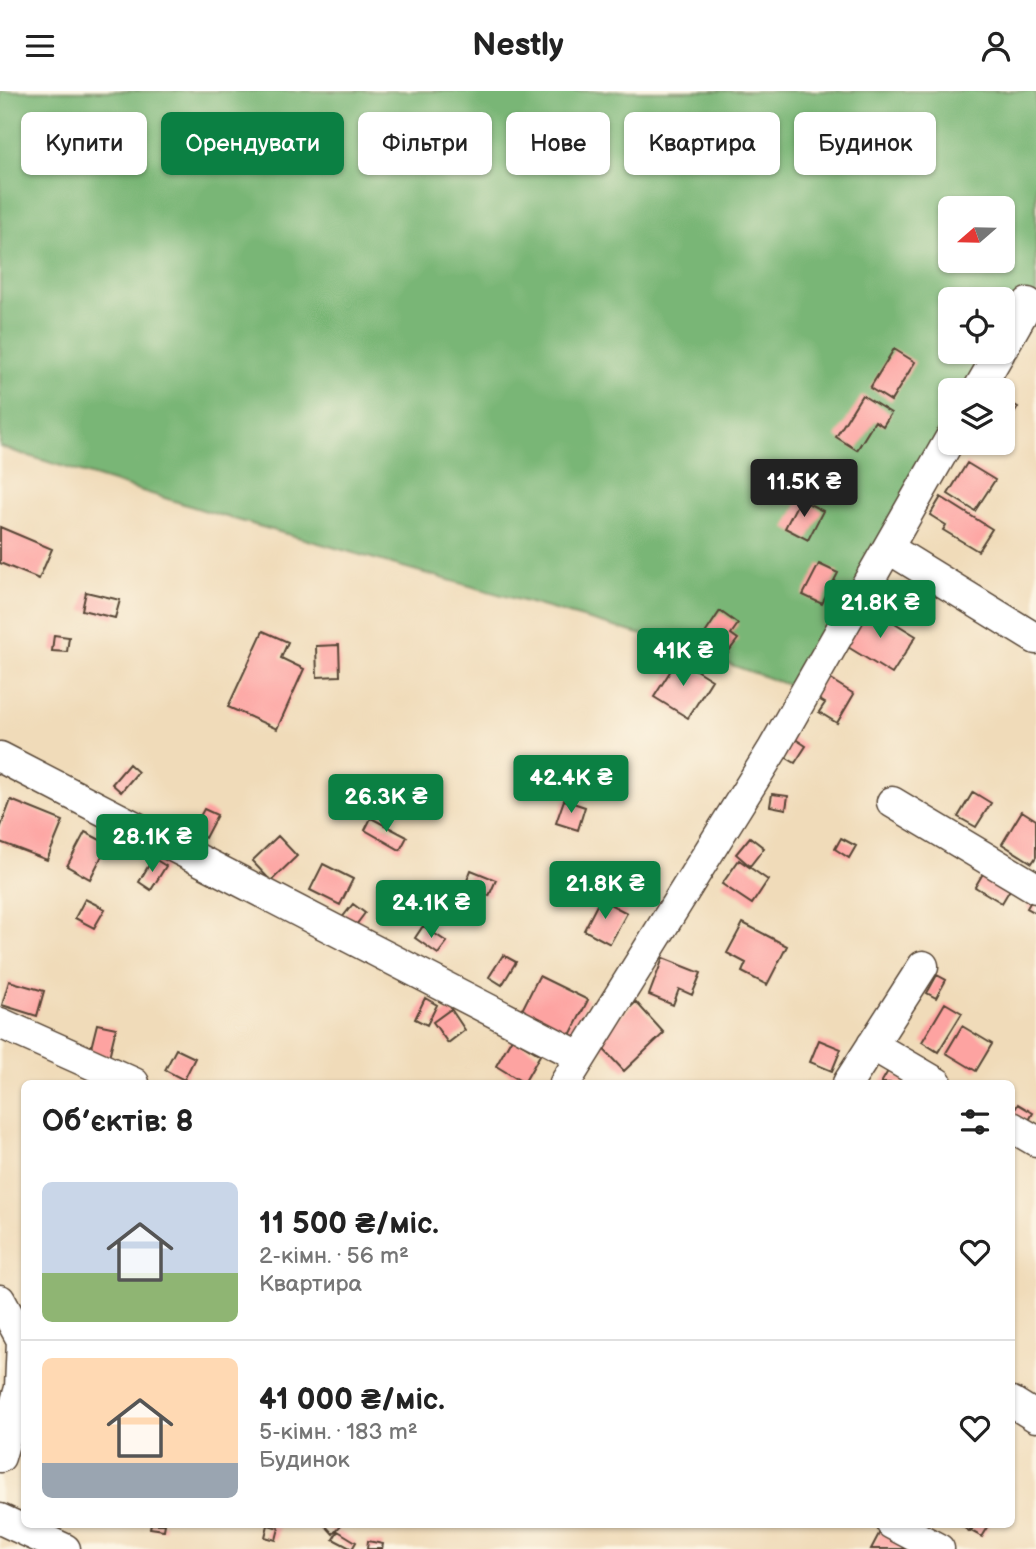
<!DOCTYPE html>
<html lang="uk">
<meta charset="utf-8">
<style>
:root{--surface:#fff;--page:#f6f6f6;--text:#222;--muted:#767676;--line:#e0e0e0;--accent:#0b8043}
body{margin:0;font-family:"Balsamiq Sans",sans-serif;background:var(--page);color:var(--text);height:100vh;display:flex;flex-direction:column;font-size:26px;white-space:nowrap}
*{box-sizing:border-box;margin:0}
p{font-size:23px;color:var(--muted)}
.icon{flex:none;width:38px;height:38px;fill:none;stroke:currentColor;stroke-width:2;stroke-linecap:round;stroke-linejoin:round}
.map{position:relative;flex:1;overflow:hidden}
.details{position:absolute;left:21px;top:989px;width:994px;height:448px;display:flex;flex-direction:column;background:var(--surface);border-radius:10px;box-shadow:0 2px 5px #0004}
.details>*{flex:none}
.guide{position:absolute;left:21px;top:21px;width:994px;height:63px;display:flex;gap:14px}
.needle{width:46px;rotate:250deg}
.buttons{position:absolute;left:938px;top:105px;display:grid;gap:14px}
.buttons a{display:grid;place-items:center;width:77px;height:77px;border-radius:10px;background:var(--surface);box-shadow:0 2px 5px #0004;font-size:35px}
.price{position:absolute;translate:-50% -60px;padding:0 16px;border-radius:7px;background:var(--accent);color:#fff;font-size:23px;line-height:46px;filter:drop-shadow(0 2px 4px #0008)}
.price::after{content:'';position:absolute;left:50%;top:42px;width:21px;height:16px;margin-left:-10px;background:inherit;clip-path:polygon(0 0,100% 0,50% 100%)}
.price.selected{background:#222;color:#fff}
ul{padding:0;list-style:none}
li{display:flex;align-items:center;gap:21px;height:175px;padding:0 21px}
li+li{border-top:2px solid var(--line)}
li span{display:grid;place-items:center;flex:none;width:196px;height:140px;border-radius:10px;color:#555}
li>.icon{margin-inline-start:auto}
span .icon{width:84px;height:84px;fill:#fffc;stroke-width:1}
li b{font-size:30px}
h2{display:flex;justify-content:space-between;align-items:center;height:84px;padding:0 21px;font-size:30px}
.pill{padding:0 24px;border-radius:10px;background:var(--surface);box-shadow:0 2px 5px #0004;font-size:24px;line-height:63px}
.pill.selected{background:var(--accent);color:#fff}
header{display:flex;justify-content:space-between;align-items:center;height:91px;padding:0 21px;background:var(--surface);font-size:32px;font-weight:700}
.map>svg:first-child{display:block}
</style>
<header><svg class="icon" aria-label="menu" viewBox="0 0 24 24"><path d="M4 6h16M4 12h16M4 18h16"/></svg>Nestly<svg class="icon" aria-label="person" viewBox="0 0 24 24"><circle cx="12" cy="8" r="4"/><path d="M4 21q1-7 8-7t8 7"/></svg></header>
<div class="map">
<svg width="1036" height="1458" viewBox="0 0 1036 1458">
<rect width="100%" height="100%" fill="#fcf5e5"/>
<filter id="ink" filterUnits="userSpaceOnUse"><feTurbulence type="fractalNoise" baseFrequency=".0143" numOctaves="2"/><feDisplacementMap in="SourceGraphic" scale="14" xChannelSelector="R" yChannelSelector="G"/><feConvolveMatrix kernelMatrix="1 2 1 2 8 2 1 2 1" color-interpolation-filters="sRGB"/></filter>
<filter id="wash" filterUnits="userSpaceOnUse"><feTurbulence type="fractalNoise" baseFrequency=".00686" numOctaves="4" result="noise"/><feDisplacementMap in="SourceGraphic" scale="28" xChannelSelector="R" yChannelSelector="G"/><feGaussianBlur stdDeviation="1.57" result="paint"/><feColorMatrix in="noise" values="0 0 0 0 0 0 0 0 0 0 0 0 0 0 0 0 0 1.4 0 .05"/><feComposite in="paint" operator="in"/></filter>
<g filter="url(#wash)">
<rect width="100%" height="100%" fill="#f0dbb9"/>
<path fill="#79b676" stroke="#5a704a" stroke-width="2" fill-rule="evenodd" d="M0,0H1036V206L1003,242V208H950V261H991L968,299H950V329L802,599L664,550L216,423L0,356ZM950,117H1003V170H950Z"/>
<g id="blocks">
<path fill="#fda3a1" d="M894,258L915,271L891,310L870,297Z
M862,304L891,322L883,335L875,330L857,359L836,346Z
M1003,307L1018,316L1003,341Z
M967,372L995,389L975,420L948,403Z
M941,406L992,438L978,460L943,439L946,434L930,424Z
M800,408L823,420L808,449L785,437Z
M0,436L52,458L39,488L0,472Z
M819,473L838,482L822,513L803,504Z
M86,501L120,509L115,527L82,519Z
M867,515L916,545L892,583L843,553Z
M720,520L738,533L731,543L738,548L726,564L702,547Z
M263,540L288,551L281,567L304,578L277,638L228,616Z
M54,544L69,546L67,561L52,560Z
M339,554L340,585L317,586L316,555Z
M678,568L712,589L688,627L654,606Z
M825,585L854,603L837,632L819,621L825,612L813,605Z
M786,642L806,655L795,672L775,660Z
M129,673L138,681L121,701L112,693Z
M973,701L991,712L976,736L958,726Z
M772,703L788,705L786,718L770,715Z
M11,709L63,730L47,769L0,751V738Z
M564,709L585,716L578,739L556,732Z
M204,718L217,724L205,747L192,740Z
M1022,720L1036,729V766L1032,772L1002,753Z
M371,727L407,746L400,759L365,739Z
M85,741L108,753L90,788L67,775Z
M278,745L297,765L271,790L252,770Z
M750,746L764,757L750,775L736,763Z
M841,747L856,755L849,767L835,758Z
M153,767L166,775L151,799L139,791Z
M739,769L768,789L752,813L722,793Z
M323,773L353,788L340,814L310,799Z
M988,774L1015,790L1002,812L975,796Z
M471,779L496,789L489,805L465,795Z
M1036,801V822L1027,817Z
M85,808L105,818L94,837L75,827Z
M600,808L627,822L610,853L584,839Z
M353,813L365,822L353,838L341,828Z
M743,832L787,855L767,894L742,881L746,872L727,862Z
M423,835L447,851L438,863L415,847Z
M503,864L516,871L502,894L489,886Z
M663,867L701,882L692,904L679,898L673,914L649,904Z
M937,884L946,889L936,907L927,902Z
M539,885L588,909L568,948L520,923Z
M9,890L44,900L37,925L2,914Z
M425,907L437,914L427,934L415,928Z
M636,911L664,942L624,980L595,949Z
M945,912L962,922L938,961L922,951Z
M451,918L465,939L448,952L433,931Z
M97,933L116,937L109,966L90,961Z
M962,935L992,953L976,980L946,962Z
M512,947L540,964L524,992L496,975Z
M819,949L841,958L832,980L810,971Z
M176,958L195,967L184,989L165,979Z
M888,980L909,992H881Z
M1018,1013L1033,1022L1028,1031L1013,1022Z
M151,1433H165L164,1439L150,1437Z
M324,1433H342L333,1443Z
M958,1433H973L969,1440Z
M975,1433H990L982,1446L971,1440Z
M268,1434L279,1437L276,1449L265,1446Z
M882,1437L910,1458H871Z
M338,1440L356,1451L352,1458L333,1448Z
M368,1450L383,1453L382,1458H367Z"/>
</g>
</g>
<g filter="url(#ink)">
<use href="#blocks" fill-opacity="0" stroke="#564535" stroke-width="2"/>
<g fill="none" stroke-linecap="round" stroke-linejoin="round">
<defs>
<path id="minor" d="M1003,256L1028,212
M978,299L1000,261
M888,457L1036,548
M0,666L581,966
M892,711L1036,797
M0,932L134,992
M872,954L937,992
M565,992L773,658L950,348
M848,992L923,875
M1012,1036L1036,1050
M0,1209L22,1249L20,1297L0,1366
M1012,1311L1036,1326
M0,1428L65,1458
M892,1433L939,1458"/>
</defs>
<use href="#minor" stroke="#564535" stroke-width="33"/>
<use href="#minor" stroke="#fff" stroke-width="30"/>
</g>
</g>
</svg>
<div class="buttons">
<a><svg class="needle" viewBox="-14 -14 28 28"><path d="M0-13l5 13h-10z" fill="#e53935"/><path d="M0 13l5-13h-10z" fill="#767676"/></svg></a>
<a><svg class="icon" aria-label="locate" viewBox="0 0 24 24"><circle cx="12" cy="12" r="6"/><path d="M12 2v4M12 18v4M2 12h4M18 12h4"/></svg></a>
<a><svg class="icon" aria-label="layers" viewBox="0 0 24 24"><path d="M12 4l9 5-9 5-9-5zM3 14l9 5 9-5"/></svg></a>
</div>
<b class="price selected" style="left:804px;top:428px">11.5K ₴</b>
<b class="price" style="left:880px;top:549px">21.8K ₴</b>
<b class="price" style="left:683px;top:597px">41K ₴</b>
<b class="price" style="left:571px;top:724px">42.4K ₴</b>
<b class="price" style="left:386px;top:743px">26.3K ₴</b>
<b class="price" style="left:152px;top:783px">28.1K ₴</b>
<b class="price" style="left:605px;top:830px">21.8K ₴</b>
<b class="price" style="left:431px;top:849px">24.1K ₴</b>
<div class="guide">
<a class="pill">Купити</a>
<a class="pill selected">Орендувати</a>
<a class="pill">Фільтри</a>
<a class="pill">Нове</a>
<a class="pill">Квартира</a>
<a class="pill">Будинок</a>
</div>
<section class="details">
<h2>Об’єктів: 8<svg class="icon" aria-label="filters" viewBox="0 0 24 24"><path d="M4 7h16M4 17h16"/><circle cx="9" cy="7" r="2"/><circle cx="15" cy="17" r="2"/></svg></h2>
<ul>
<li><span style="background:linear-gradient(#c9d6e8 65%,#8fb573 0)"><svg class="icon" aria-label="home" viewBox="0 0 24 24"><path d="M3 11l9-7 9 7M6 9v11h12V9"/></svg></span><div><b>11 500 ₴/міс.</b><p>2-кімн. · 56 m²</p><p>Квартира</p></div><svg class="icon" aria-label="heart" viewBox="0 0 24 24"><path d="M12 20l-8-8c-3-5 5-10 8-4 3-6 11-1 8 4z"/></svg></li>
<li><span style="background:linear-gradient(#ffd9b3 75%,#9aa5b1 0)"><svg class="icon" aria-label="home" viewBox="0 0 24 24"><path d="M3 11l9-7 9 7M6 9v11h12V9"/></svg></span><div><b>41 000 ₴/міс.</b><p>5-кімн. · 183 m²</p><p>Будинок</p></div><svg class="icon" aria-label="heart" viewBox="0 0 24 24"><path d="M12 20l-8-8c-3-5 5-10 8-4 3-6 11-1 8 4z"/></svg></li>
</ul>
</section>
</div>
